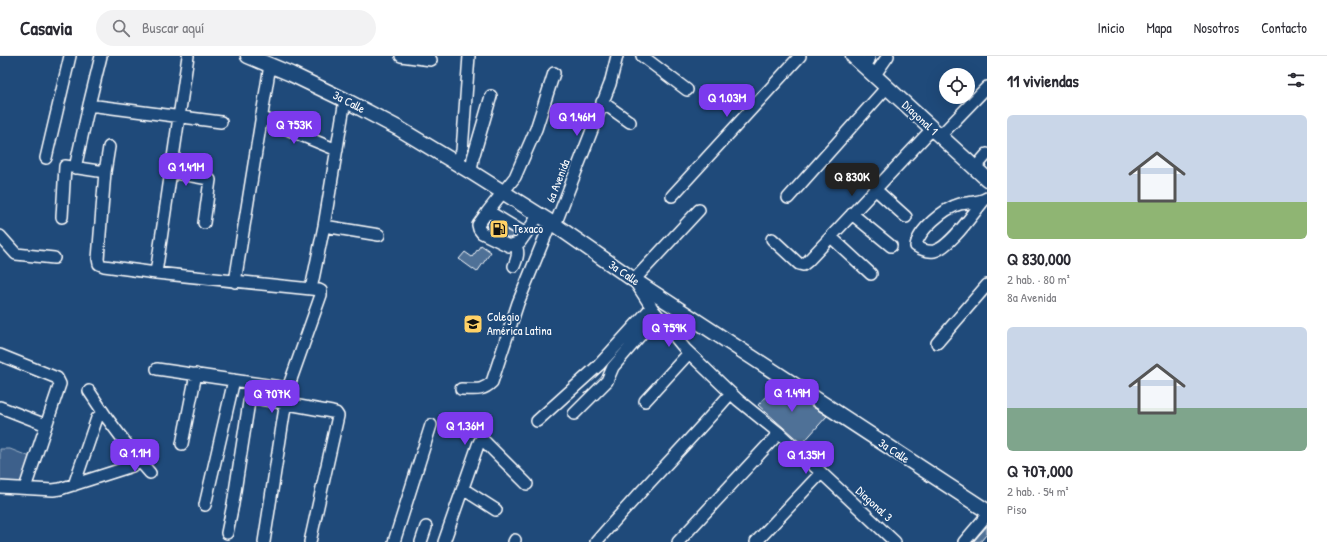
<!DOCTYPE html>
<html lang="es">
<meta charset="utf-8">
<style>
:root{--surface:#fff;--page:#f2f2f3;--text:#2b2b33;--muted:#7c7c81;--line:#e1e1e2;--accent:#7c3aed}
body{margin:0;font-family:"Patrick Hand",sans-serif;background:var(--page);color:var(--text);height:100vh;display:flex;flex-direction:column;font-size:15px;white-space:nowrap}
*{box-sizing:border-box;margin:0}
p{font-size:13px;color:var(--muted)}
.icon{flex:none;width:22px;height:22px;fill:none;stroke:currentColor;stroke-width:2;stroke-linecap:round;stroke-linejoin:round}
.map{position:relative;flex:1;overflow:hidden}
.drawer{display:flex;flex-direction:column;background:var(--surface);width:340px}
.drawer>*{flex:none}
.tools{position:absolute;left:939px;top:12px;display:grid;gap:8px}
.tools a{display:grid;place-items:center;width:36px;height:36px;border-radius:50%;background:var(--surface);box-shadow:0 4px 16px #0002;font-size:20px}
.price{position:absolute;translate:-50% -34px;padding:0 9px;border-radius:8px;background:var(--accent);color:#fff;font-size:13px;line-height:26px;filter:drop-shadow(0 1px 2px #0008)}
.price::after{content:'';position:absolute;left:50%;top:24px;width:12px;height:9px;margin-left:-6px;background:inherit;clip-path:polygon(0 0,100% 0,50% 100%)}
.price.current{background:#222;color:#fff}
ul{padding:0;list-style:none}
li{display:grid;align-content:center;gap:8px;height:212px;padding:0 20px}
li span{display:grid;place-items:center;height:124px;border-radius:6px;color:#555}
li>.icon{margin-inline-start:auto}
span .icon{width:72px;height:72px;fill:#fffc;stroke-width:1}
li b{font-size:17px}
h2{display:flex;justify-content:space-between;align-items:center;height:48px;padding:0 20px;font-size:17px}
header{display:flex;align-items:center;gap:24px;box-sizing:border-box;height:56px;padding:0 20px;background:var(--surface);border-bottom:1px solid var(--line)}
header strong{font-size:19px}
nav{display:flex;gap:22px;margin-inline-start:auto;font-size:14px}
.search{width:280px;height:36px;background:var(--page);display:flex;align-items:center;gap:10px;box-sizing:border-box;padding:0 14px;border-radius:22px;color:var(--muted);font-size:15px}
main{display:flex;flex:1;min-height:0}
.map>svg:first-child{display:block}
</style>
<header>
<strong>Casavia</strong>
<div class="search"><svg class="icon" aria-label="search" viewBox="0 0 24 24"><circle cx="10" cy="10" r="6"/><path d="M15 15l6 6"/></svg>Buscar aquí</div>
<nav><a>Inicio</a><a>Mapa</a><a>Nosotros</a><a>Contacto</a></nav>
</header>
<main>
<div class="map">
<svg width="987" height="486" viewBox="0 0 987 486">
<rect width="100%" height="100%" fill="#1f4a7a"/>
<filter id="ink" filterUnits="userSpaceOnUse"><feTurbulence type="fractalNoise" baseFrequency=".025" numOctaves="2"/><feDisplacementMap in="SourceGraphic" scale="8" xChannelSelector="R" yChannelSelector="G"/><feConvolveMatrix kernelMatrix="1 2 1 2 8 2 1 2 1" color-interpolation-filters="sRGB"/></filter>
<g filter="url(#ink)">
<path fill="#3c618b" stroke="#9eb0c5" d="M0,393H10L33,402L25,432L0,430Z"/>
<path fill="#507197" stroke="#fff" d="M490,164L516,180L509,182L487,171L486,170Z
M481,189L491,196L477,216L459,203L465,196L472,201Z
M777,328L827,360L802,388L758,349Z
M987,470V478L980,486H973Z"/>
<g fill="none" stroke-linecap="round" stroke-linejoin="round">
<defs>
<path id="minor" d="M401,0L431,4
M642,0L687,34
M869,4V0
M874,20L888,0
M602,46L630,66
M89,49L221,66
M261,61L303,80L337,94
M940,80L987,31
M109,91L105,116L98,203L99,208L104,210L156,217L311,233L319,234L321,235V239L288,332L264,486
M46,102L70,0
M981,105L987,98
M457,107L462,95L469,0
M75,112L89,49L101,0
M170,116L209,123L210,124L204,167
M471,116L473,102L491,40
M875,133L906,161
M672,140L800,0
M788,142L887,31
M985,143C974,156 950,192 934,195C927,196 922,194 916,190C918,174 945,152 960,148C969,146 979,147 987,142
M699,154L634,224L654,255L685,293L738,344L779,377L895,486
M488,155L526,178
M852,158L891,190
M539,159L520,186L509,190L482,177L479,173L478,169L488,155L515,121L536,73L554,17
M62,161L65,110L105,116
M555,169L610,28L617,0
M324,170L379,179
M0,180L16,198L54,202
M831,181L871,218
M772,183L799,208L803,209L808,205L932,73
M514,210C517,203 520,195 515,189
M156,217L188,0
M235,226L270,9
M311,233L324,170L345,44
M937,287L987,229
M0,299L57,322L60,328L25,432
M157,313L288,332
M461,333C474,333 482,336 492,326L518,247L551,166
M89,335L105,359
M645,345L689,297
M0,351L46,369
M574,358L607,325L613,311L657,260
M537,365L599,309L651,252
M182,388L196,318
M74,429L97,362L101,359H105L107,362L137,402L150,417
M0,431L53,434L60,433L132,410L136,406L137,402
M463,433L496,454
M205,449L234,324
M227,477L233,448L249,346L250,343L255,342L332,356L336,357L338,360L310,486
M394,486L431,369
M421,486L426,471
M444,486L478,389L480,385L485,386L527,428
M514,486L515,484
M596,486C640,435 687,388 731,337
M678,486L779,377
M756,486L821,417
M964,486L987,459"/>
<path id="major" d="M248,0L291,18L345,44L398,72L471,116L555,169L634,224L987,455
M853,0L987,123"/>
</defs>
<use href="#minor" stroke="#fff" stroke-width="14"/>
<use href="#major" stroke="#fff" stroke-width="17"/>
<use href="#minor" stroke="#1f4a7a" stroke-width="11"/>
<use href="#major" stroke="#1f4a7a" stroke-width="14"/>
</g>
</g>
<defs>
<symbol id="fuel-square" viewBox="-11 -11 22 22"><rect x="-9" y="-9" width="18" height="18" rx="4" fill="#ffd166" stroke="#1f4a7a"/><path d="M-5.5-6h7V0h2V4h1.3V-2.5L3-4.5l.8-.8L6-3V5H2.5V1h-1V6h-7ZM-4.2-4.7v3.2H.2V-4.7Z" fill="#111"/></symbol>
<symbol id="university-square" viewBox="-11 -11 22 22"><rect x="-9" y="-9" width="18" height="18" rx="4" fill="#ffd166" stroke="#1f4a7a"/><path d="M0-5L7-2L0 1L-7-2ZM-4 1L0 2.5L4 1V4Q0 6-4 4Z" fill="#111"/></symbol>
</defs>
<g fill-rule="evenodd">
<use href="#fuel-square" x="488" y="162" width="22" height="22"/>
<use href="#university-square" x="462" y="257" width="22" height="22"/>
</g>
<g text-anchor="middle" stroke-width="3.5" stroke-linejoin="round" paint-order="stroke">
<g font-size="12" fill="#fff" stroke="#1f4a7a">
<text transform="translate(349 46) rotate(27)" y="4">3a Calle</text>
<text transform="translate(920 62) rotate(43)" y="4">Diagonal 1</text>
<text transform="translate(558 125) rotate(-69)" y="4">6a Avenida</text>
<text transform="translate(624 217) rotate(34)" y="4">3a Calle</text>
<text transform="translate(894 395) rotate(33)" y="4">3a Calle</text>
<text transform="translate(874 448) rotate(43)" y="4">Diagonal 3</text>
</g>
<g font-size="12" fill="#fff" stroke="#1f4a7a" text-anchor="start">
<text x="513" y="177">Texaco</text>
<text x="487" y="265">Colegio<tspan x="487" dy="14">América Latina</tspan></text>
</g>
</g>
</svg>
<div class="tools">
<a><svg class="icon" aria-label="locate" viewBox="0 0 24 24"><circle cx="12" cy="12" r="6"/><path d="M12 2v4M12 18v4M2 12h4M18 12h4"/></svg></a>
</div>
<b class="price" style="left:727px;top:62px">Q 1.03M</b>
<b class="price" style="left:577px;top:81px">Q 1.46M</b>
<b class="price" style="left:294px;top:89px">Q 753K</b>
<b class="price" style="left:186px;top:131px">Q 1.41M</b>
<b class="price current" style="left:852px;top:141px">Q 830K</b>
<b class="price" style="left:669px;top:292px">Q 759K</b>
<b class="price" style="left:792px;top:357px">Q 1.49M</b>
<b class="price" style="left:272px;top:358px">Q 707K</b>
<b class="price" style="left:465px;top:390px">Q 1.36M</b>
<b class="price" style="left:135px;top:417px">Q 1.1M</b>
<b class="price" style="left:806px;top:419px">Q 1.35M</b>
</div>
<section class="drawer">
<h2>11 viviendas<svg class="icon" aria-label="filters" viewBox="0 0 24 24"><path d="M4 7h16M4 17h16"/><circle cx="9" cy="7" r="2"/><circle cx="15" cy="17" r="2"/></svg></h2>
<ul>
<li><span style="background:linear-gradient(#c9d6e8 70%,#8fb573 0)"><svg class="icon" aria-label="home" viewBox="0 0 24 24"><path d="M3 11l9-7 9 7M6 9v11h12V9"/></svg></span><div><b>Q 830,000</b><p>2 hab. · 80 m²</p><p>8a Avenida</p></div></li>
<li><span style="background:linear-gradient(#c9d6e8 65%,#7fa58c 0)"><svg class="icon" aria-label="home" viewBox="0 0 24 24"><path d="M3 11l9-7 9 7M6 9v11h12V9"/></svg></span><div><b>Q 707,000</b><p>2 hab. · 54 m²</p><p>Piso</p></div></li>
</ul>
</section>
</main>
